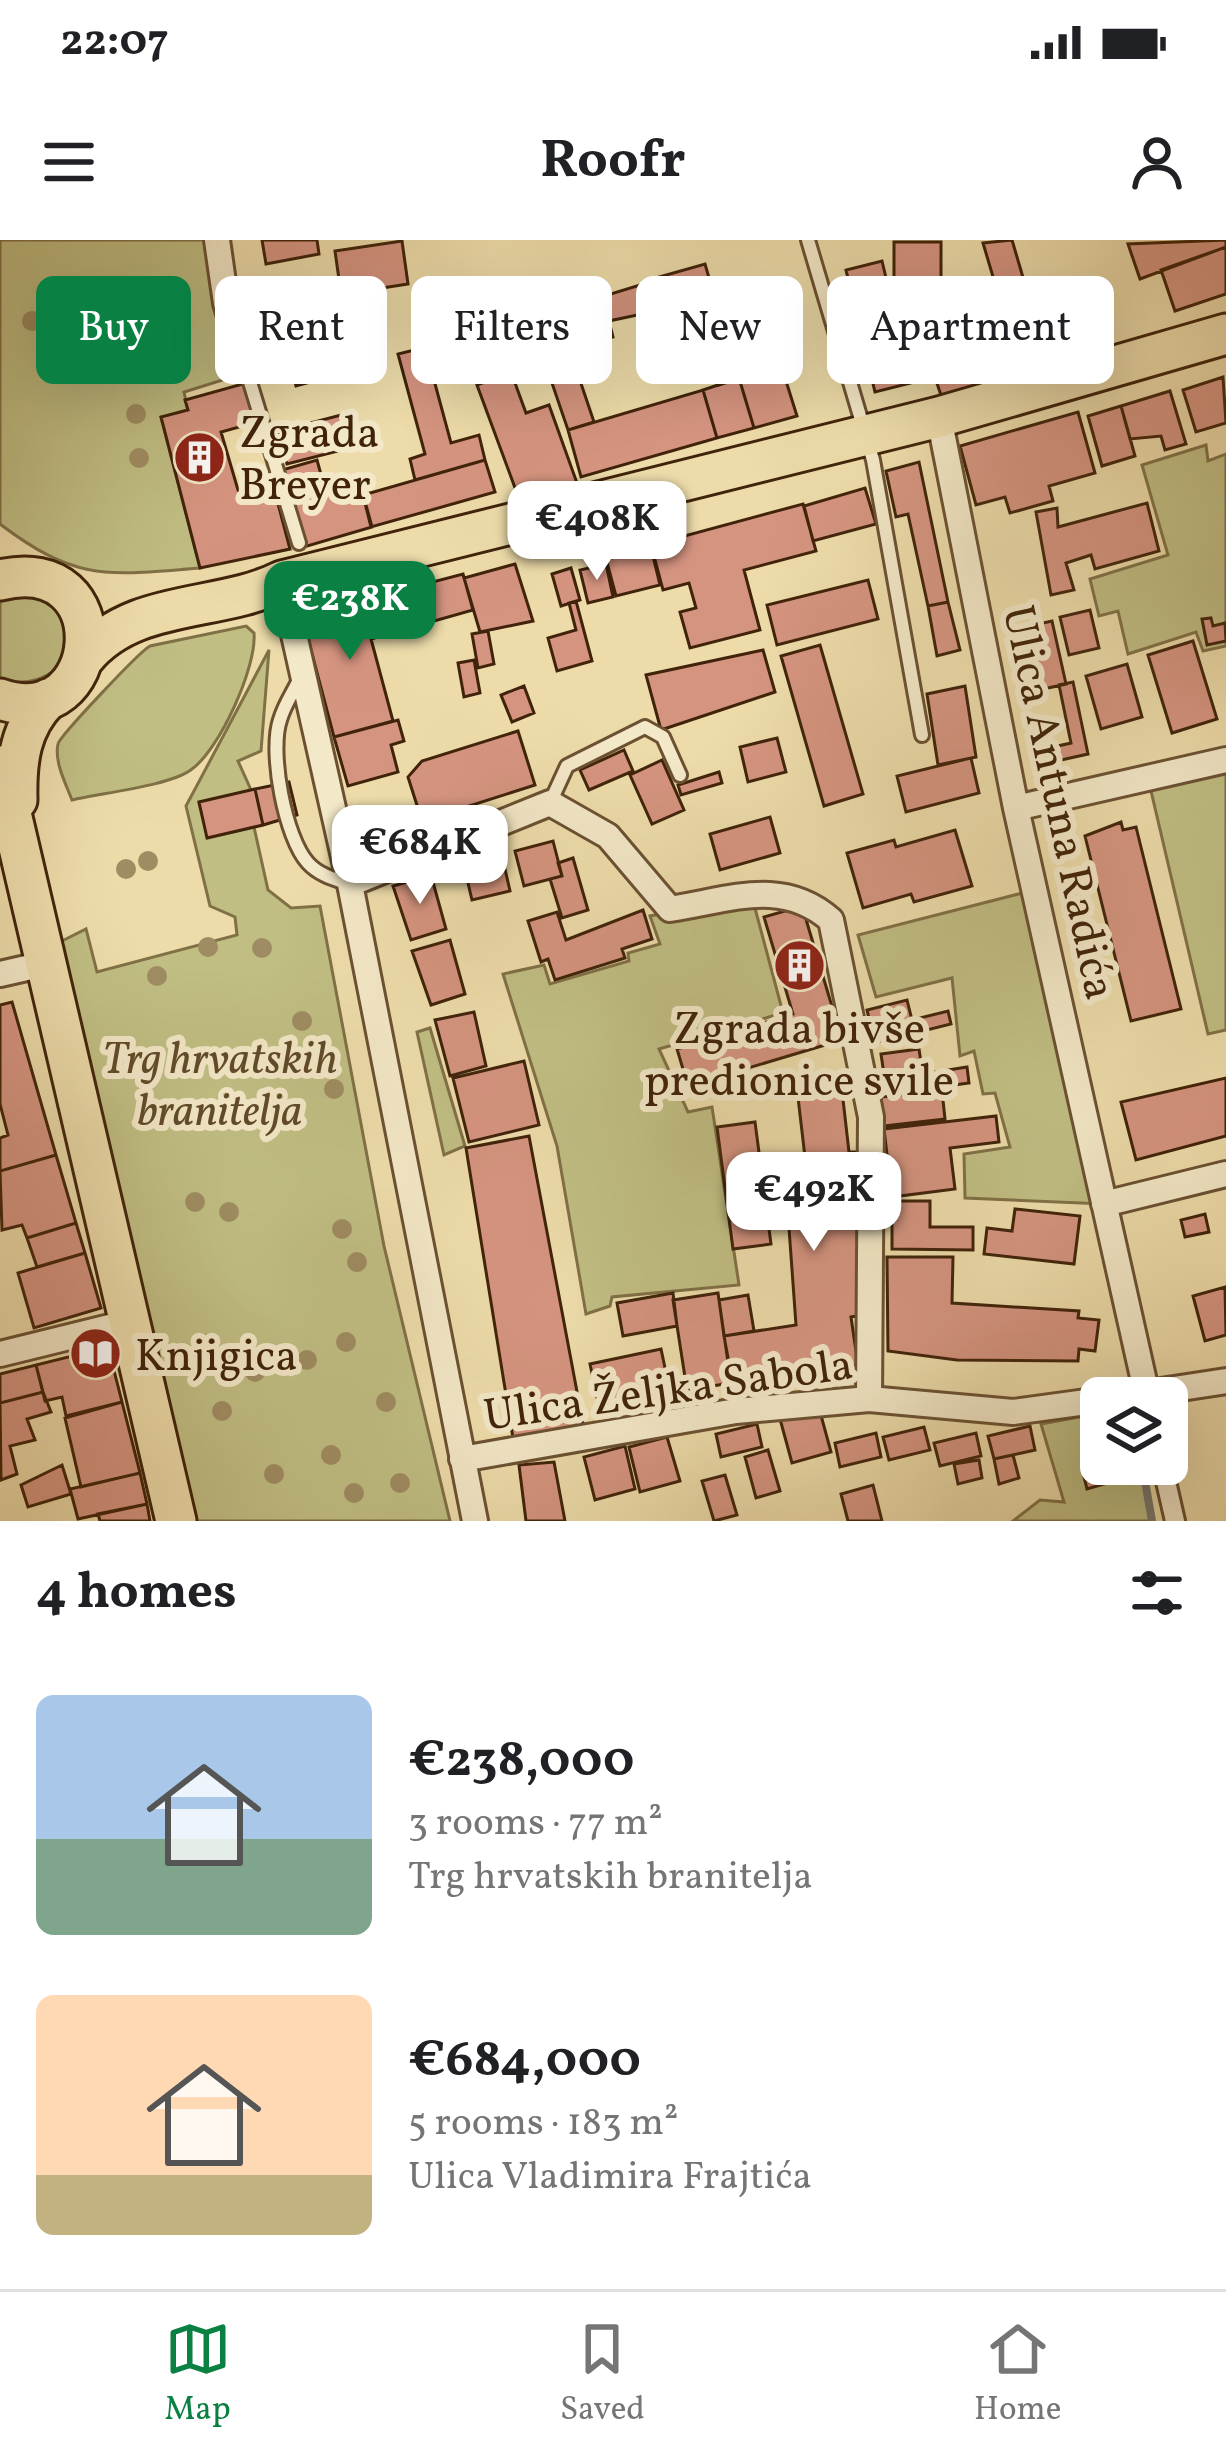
<!DOCTYPE html>
<meta charset="utf-8">
<style>
:root{--surface:#fff;--page:#f6f6f6;--text:#202124;--muted:#757577;--line:#e0e0e0;--accent:#0b8043}
body{margin:0;font-family:Vollkorn,serif;background:var(--page);color:var(--text);height:100vh;display:flex;flex-direction:column;font-size:45px;white-space:nowrap}
*{box-sizing:border-box;margin:0}
p{font-size:39px;color:var(--muted)}
.icon{flex:none;width:66px;height:66px;fill:none;stroke:currentColor;stroke-width:2;stroke-linecap:round;stroke-linejoin:round}
.map{position:relative;height:1281px;overflow:hidden}
.sheet{display:flex;flex-direction:column;background:var(--surface);flex:1}
.sheet>*{flex:none}
.hud{position:absolute;left:36px;top:36px;width:1155px;height:108px;display:flex;gap:24px}
.buttons{position:absolute;left:1080px;top:1137px;display:grid;gap:24px}
.buttons a{display:grid;place-items:center;width:108px;height:108px;border-radius:18px;background:var(--surface);box-shadow:0 12px 48px #0002;font-size:60px}
.price{position:absolute;translate:-50% -102px;padding:0 27px;border-radius:24px;background:#fff;color:#222;font-size:39px;line-height:78px;filter:drop-shadow(0 3px 6px #0008)}
.price::after{content:'';position:absolute;left:50%;top:72px;width:36px;height:27px;margin-left:-18px;background:inherit;clip-path:polygon(0 0,100% 0,50% 100%)}
.price.on{background:var(--accent);color:#fff}
ul{padding:0;list-style:none}
li{display:flex;align-items:center;gap:36px;height:300px;padding:0 36px}
li span{display:grid;place-items:center;flex:none;width:336px;height:240px;border-radius:18px;color:#555}
li>.icon{margin-inline-start:auto}
span .icon{width:144px;height:144px;fill:#fffc;stroke-width:1}
li b{font-size:51px}
h2{display:flex;justify-content:space-between;align-items:center;height:144px;padding:0 36px;font-size:51px}
.chip{padding:0 42px;border-radius:18px;background:var(--surface);box-shadow:0 12px 48px #0002;font-size:42px;line-height:108px}
.chip.on{background:var(--accent);color:#fff}
.status{display:flex;justify-content:space-between;align-items:center;height:84px;padding:0 60px;background:var(--surface);direction:ltr}
.status svg{height:33px;fill:currentColor}
header{display:flex;justify-content:space-between;align-items:center;height:156px;padding:0 36px;background:var(--surface);font-size:54px;font-weight:700}
.dock{display:flex;justify-content:space-around;align-items:center;height:168px;border-top:3px solid var(--line);background:var(--surface);font-size:33px;color:var(--muted)}
.dock a{display:grid;justify-items:center;gap:6px}
.dock .on{color:var(--accent)}
.map>svg:first-child{display:block}
</style>
<div class="status"><b>22:07</b><svg viewBox="0 0 49 12"><path d="M0 12V9h3v3zM5 12V6h3v6zM10 12V3h3v9zM15 12V0h3v12zM26 1h20v11H26zM47 4h2v5h-2z"/></svg></div>
<header><svg class="icon" aria-label="menu" viewBox="0 0 24 24"><path d="M4 6h16M4 12h16M4 18h16"/></svg>Roofr<svg class="icon" aria-label="person" viewBox="0 0 24 24"><circle cx="12" cy="8" r="4"/><path d="M4 21q1-7 8-7t8 7"/></svg></header>
<div class="map">
<svg width="1226" height="1281" viewBox="0 0 1226 1281">
<rect width="100%" height="100%" fill="#eddcaa"/>
<filter id="stains"><feTurbulence type="fractalNoise" baseFrequency=".00167" numOctaves="4"/><feColorMatrix values="0 0 0 0 .2 0 0 0 0 .09 0 0 0 0 .02 0 0 0 .5 -.17"/></filter>
<radialGradient id="worn" r=".72"><stop offset=".6" stop-color="#630" stop-opacity="0"/><stop offset="1" stop-color="#630" stop-opacity=".3"/></radialGradient>
<path fill="#c0be83" stroke="#807046" stroke-width="3" d="M0,0H207L226,139L184,152L188,170L161,177L200,328C108,335 78,343 0,284Z
M1206,205L1208,221L1226,214V406L1203,411L1196,392L1128,414L1118,371L1099,376L1090,339L1168,315L1142,225Z
M24,353C32,356 45,358 52,363C92,394 61,456 0,439V360Z
M246,386L254,393C257,426 220,509 192,529C171,546 100,553 72,560C66,544 54,522 58,504C59,497 139,412 150,406Z
M269,410L261,511L238,521L251,550L199,563L208,598L254,587L268,650L291,668L320,666L384,1006L450,1281H191L60,702L86,689L97,732L237,695L235,677L210,666L186,566Z
M1226,520V790L1208,794L1148,538Z
M1034,650L1104,964L965,958L964,914L1010,907L995,853L983,854L974,811L960,816L952,738L876,757L858,695Z
M752,657L783,773L659,809L688,872L712,867L739,1045L612,1057L610,1066L586,1074L557,906L503,734L544,725L550,744L629,721L628,713L660,704L650,676Z
M430,788L465,906L444,915L417,792Z
M1101,1173V1224H1144L1152,1281H1013L1040,1260L1064,1262L1041,1184Z"/>
<g fill="none" stroke-linecap="round" stroke-linejoin="round">
<path stroke="#7a7c71" stroke-width="8" d="M1142,1224L1152,1281"/>
</g>
<path fill="#d59480" stroke="#40230a" stroke-width="3" d="M262,0H317L319,14L266,24Z
M1012,0L1047,119L1004,131L994,99L1010,94L983,3Z
M1226,0V7L1140,39L1128,4Z
M402,1L408,44L382,48L385,69L344,75L335,11Z
M894,2H941V56H894Z
M1226,7V54L1175,71L1161,30Z
M882,21L911,143L875,152L846,30Z
M705,24L725,93L692,103L679,59L666,63L659,37Z
M284,39L300,102L262,112L246,49Z
M656,40L666,69L609,81L613,97L586,105L581,92L570,95L562,69Z
M1085,42L1100,92L1062,104L1047,54Z
M553,58L558,74L534,80L530,64Z
M497,89L504,109L471,118L466,97Z
M564,93L594,182L568,190L538,102Z
M723,93L737,139L719,145L705,99Z
M350,96L359,129L296,146L288,113Z
M466,97L471,118L431,129L451,203L479,195L485,220L415,240L410,219L425,214L398,114Z
M980,100L994,144L943,161L928,117Z
M781,125L797,176L754,188L739,138Z
M511,132L526,173L549,165L577,243L521,264L477,145Z
M1223,137L1226,183L1196,192L1183,150Z
M739,138L754,188L717,198L703,150Z
M246,143L257,182L221,192L238,250L272,241L290,309L200,328L161,177L188,170L185,160Z
M703,150L717,198L581,237L568,190Z
M1170,151L1186,204L1165,210L1161,196L1130,199L1121,166Z
M1121,166L1135,216L1102,226L1088,176Z
M1078,172L1095,233L1049,246L1053,261L1010,273L1005,257L976,265L960,206Z
M341,175L350,208L287,224L279,191Z
M317,220L326,253L360,243L372,287L304,307L282,230Z
M485,220L495,252L371,287L363,255Z
M919,222L948,362L928,366L908,274L896,277L886,231Z
M865,248L876,284L813,301L804,266Z
M1147,263L1159,311L1095,329L1091,315L1066,323L1074,350L1051,355L1036,272L1057,268L1058,287Z
M803,264L816,311L744,330L760,390L690,408L680,372L696,368L689,343L663,350L651,305Z
M651,308L660,345L616,356L606,319Z
M515,324L533,381L480,392L464,338Z
M606,324L613,357L588,363L580,330Z
M571,328L580,360L561,366L552,334Z
M463,334L473,370L392,393L383,355Z
M868,340L878,379L777,405L767,365Z
M383,355L392,393L371,399L393,481L334,497L302,376Z
M576,361L592,421L557,431L548,398L576,390L569,363Z
M948,362L960,410L937,416L928,366Z
M1090,370L1099,408L1069,415L1060,377Z
M1211,378L1213,386L1225,383L1226,401L1207,405L1202,379Z
M1052,381L1066,444L1021,454L1007,391Z
M488,391L494,424L478,428L472,394Z
M1193,401L1217,479L1172,493L1148,415Z
M820,405L863,554L824,566L781,416Z
M763,410L775,452L661,490L646,435Z
M474,420L480,453L464,457L458,423Z
M1127,424L1142,477L1101,489L1086,436Z
M1073,442L1088,514L1034,526L1031,512L1071,503L1059,445Z
M524,446L534,473L512,482L501,455Z
M965,446L976,517L938,525L927,454Z
M398,480L404,501L391,505L398,532L348,546L334,497Z
M518,491L535,545L422,581L408,537L422,521Z
M777,498L786,532L748,542L740,507Z
M624,510L633,531L589,550L580,530Z
M971,518L979,553L906,572L897,536Z
M662,520L684,570L652,584L630,535Z
M719,532L722,543L681,555L678,545Z
M289,542L297,575L263,585L255,549Z
M255,549L263,585L207,598L199,562Z
M770,577L780,613L720,630L710,594Z
M1121,582L1123,590L1136,587L1181,769L1131,781L1085,596Z
M955,590L972,646L914,662L911,654L863,668L847,613L894,600L896,607Z
M553,601L562,636L524,646L515,611Z
M502,616L510,651L472,660L464,626Z
M573,618L588,670L562,678L550,639L562,636L558,623Z
M431,635L446,689L411,700L393,646Z
M802,666L842,800L688,846L677,809L793,774L764,677Z
M643,670L652,699L622,709L625,718L555,740L548,719L541,722L528,681L557,672L566,700Z
M450,700L465,754L431,765L412,711Z
M907,760L912,780L948,771L951,784L875,803L867,770Z
M12,762L56,915L0,931V898L8,895L0,864V765Z
M474,772L486,826L450,836L435,780Z
M919,809L924,843L886,848L881,814Z
M524,821L539,885L469,902L453,838Z
M967,827L969,843L932,848L929,833Z
M1226,838V896L1136,920L1121,862Z
M841,842L849,912H857L862,1075L851,1077L858,1125L733,1145L724,1096L796,1085L784,919L805,917L797,849Z
M942,851L945,879L884,886L881,857Z
M996,876L999,902L950,908L955,949L892,957L884,889Z
M755,882L771,1004L733,1009L717,887Z
M529,896L584,1189L513,1198L466,908Z
M56,915L76,983L27,998L22,985L2,990L0,931Z
M892,961H930V987H973V1010L892,1009Z
M1015,969L1080,976L1074,1024L984,1014L987,988L1012,991Z
M1205,974L1209,992L1185,997L1181,980Z
M76,983L85,1013L37,1027L27,998Z
M85,1013L101,1068L34,1088L18,1033Z
M887,1017H953L952,1063L1079,1071L1078,1078L1099,1080L1095,1111L1079,1109L1078,1121L957,1120L888,1111Z
M1225,1047L1226,1095L1205,1101L1193,1056Z
M673,1053L677,1086L623,1096L617,1063Z
M718,1053L731,1143L687,1150L673,1060Z
M748,1055L754,1091L724,1096L719,1060Z
M108,1107L122,1162L66,1176L62,1157L45,1161L36,1125Z
M661,1109L671,1156L600,1172L590,1124Z
M36,1125L43,1152L0,1163V1134Z
M43,1152L51,1172L27,1179L35,1200L10,1206L17,1234L1,1240L0,1163Z
M122,1162L140,1233L81,1247L65,1178Z
M819,1168L831,1212L792,1223L780,1179Z
M757,1184L762,1207L721,1217L716,1194Z
M1030,1186L1035,1210L994,1219L988,1196Z
M924,1187L930,1210L889,1220L883,1197Z
M876,1193L881,1217L840,1227L835,1203Z
M976,1193L981,1216L940,1226L934,1203Z
M667,1197L680,1241L640,1252L629,1207Z
M625,1206L635,1249L595,1260L584,1217Z
M768,1210L780,1251L756,1258L745,1217Z
M1101,1212V1224H1113L1118,1240L1087,1249L1084,1237L1095,1230L1091,1215Z
M1013,1215L1019,1238L999,1244L994,1219Z
M979,1220L982,1238L958,1244L954,1224Z
M554,1222L565,1281H526L519,1225Z
M62,1225L71,1254L28,1267L21,1245Z
M140,1233L147,1264L78,1279L70,1249Z
M725,1235L737,1275L714,1281L702,1241Z
M873,1245L882,1281H848L841,1254Z
M147,1264L150,1281H100L98,1274Z"/>
<g fill="none" stroke-linecap="round" stroke-linejoin="round">
<defs>
<path id="service" d="M808,0L873,220L922,495
M246,129L299,303
M300,438C294,451 284,465 280,480C269,512 285,598 308,623C319,635 334,639 349,644
M550,563L567,526L645,487L663,497L680,535"/>
<path id="pedestrian" d="M1162,1224L1175,1281"/>
<path id="minor" d="M217,0L226,63L246,129
M939,177L1016,568L1147,1155
M282,341L350,644L475,1281
M1016,568L1226,520
M350,644L550,563L608,596L670,669C730,660 782,637 831,680L871,877L869,1159
M0,734L44,724
M1104,964L1226,934
M0,1114L130,1082
M1115,1158L1226,1141
M462,1219L736,1171L869,1159L1013,1172L1101,1160"/>
<path id="primary" d="M0,340C121,311 106,495 0,459
M84,418C133,358 218,373 282,341L939,177L1226,94
M0,526L176,1281
M17,560C16,521 20,487 48,459"/>
</defs>
<use href="#service" stroke="#6b5132" stroke-width="18"/>
<use href="#pedestrian" stroke="#6b5132" stroke-width="24"/>
<use href="#minor" stroke="#6b5132" stroke-width="30"/>
<use href="#primary" stroke="#40230a" stroke-width="45"/>
<use href="#service" stroke="#f3e8c8" stroke-width="12"/>
<use href="#pedestrian" stroke="#f3e8c8" stroke-width="18"/>
<use href="#minor" stroke="#f3e8c8" stroke-width="24"/>
<use href="#primary" stroke="#eddcaa" stroke-width="39"/>
</g>
<g fill="#9f8c62">
<circle cx="179" cy="51" r="10"/>
<circle cx="32" cy="81" r="10"/>
<circle cx="136" cy="174" r="10"/>
<circle cx="139" cy="218" r="10"/>
<circle cx="148" cy="621" r="10"/>
<circle cx="126" cy="629" r="10"/>
<circle cx="208" cy="707" r="10"/>
<circle cx="262" cy="708" r="10"/>
<circle cx="157" cy="736" r="10"/>
<circle cx="302" cy="781" r="10"/>
<circle cx="334" cy="849" r="10"/>
<circle cx="195" cy="962" r="10"/>
<circle cx="229" cy="972" r="10"/>
<circle cx="342" cy="989" r="10"/>
<circle cx="357" cy="1022" r="10"/>
<circle cx="346" cy="1102" r="10"/>
<circle cx="210" cy="1103" r="10"/>
<circle cx="307" cy="1120" r="10"/>
<circle cx="255" cy="1132" r="10"/>
<circle cx="386" cy="1162" r="10"/>
<circle cx="222" cy="1171" r="10"/>
<circle cx="331" cy="1215" r="10"/>
<circle cx="274" cy="1234" r="10"/>
<circle cx="400" cy="1243" r="10"/>
<circle cx="354" cy="1253" r="10"/>
</g>
<defs>
<symbol id="building-disc" viewBox="-11 -11 22 22"><circle r="9.5" fill="#8f2418" stroke="#f3e8c8"/><path d="M-4-6H4V6H1V3H-1V6H-4ZM-2.5-4.3h1.7v1.8h-1.7ZM.8-4.3h1.7v1.8H.8ZM-2.5-1h1.7V.8h-1.7ZM.8-1h1.7V.8H.8Z" fill="#fff"/></symbol>
<symbol id="library-disc" viewBox="-11 -11 22 22"><circle r="9.5" fill="#8f2418" stroke="#f3e8c8"/><path d="M-6-4Q-3-5.5-.7-3.5V5Q-3 3-6 4ZM6-4Q3-5.5 .7-3.5V5Q3 3 6 4Z" fill="#fff"/></symbol>
</defs>
<g fill-rule="evenodd">
<use href="#building-disc" x="170" y="188" width="59" height="59"/>
<use href="#building-disc" x="770" y="696" width="59" height="59"/>
<use href="#library-disc" x="66" y="1084" width="59" height="59"/>
</g>
<g text-anchor="middle" stroke-width="12" stroke-linejoin="round" paint-order="stroke">
<g font-size="45" fill="#40230a" stroke="#f3e8c8" text-anchor="start">
<text x="239" y="207">Zgrada<tspan x="239" dy="52">Breyer</tspan></text>
<text x="799" y="803" text-anchor="middle">Zgrada bivše<tspan x="799" dy="52">predionice svile</tspan></text>
<text x="135" y="1130">Knjigica</text>
</g>
<g font-size="45" fill="#40230a" stroke="#f3e8c8">
<text transform="translate(1061 562) rotate(78)" y="16">Ulica Antuna Radića</text>
<text transform="translate(668 1148) rotate(-8)" y="16">Ulica Željka Sabola</text>
</g>
<g font-size="45" font-style="italic" fill="#604a28" stroke="#f3e8c8">
<text x="220" y="833">Trg hrvatskih<tspan x="220" dy="52">branitelja</tspan></text>
</g>
</g>
<rect width="100%" height="100%" filter="url(#stains)"/>
<rect width="100%" height="100%" fill="url(#worn)"/>
</svg>
<div class="buttons">
<a><svg class="icon" aria-label="layers" viewBox="0 0 24 24"><path d="M12 4l9 5-9 5-9-5zM3 14l9 5 9-5"/></svg></a>
</div>
<b class="price" style="left:597px;top:343px">€408K</b>
<b class="price on" style="left:350px;top:423px">€238K</b>
<b class="price" style="left:420px;top:667px">€684K</b>
<b class="price" style="left:814px;top:1014px">€492K</b>
<div class="hud">
<a class="chip on">Buy</a>
<a class="chip">Rent</a>
<a class="chip">Filters</a>
<a class="chip">New</a>
<a class="chip">Apartment</a>
</div>
</div>
<section class="sheet">
<h2>4 homes<svg class="icon" aria-label="filters" viewBox="0 0 24 24"><path d="M4 7h16M4 17h16"/><circle cx="9" cy="7" r="2"/><circle cx="15" cy="17" r="2"/></svg></h2>
<ul>
<li><span style="background:linear-gradient(#a9c7e8 60%,#7fa58c 0)"><svg class="icon" aria-label="home" viewBox="0 0 24 24"><path d="M3 11l9-7 9 7M6 9v11h12V9"/></svg></span><div><b>€238,000</b><p>3 rooms · 77 m²</p><p>Trg hrvatskih branitelja</p></div></li>
<li><span style="background:linear-gradient(#ffd9b3 75%,#c2b280 0)"><svg class="icon" aria-label="home" viewBox="0 0 24 24"><path d="M3 11l9-7 9 7M6 9v11h12V9"/></svg></span><div><b>€684,000</b><p>5 rooms · 183 m²</p><p>Ulica Vladimira Frajtića</p></div></li>
</ul>
</section>
<nav class="dock">
<a class="on"><svg class="icon" aria-label="map" viewBox="0 0 24 24"><path d="M3 6l6-2 6 2 6-2v14l-6 2-6-2-6 2zM9 4v14M15 6v14"/></svg>Map</a>
<a><svg class="icon" aria-label="saved" viewBox="0 0 24 24"><path d="M7 4h10v16l-5-4-5 4z"/></svg>Saved</a>
<a><svg class="icon" aria-label="home" viewBox="0 0 24 24"><path d="M3 11l9-7 9 7M6 9v11h12V9"/></svg>Home</a>
</nav>
